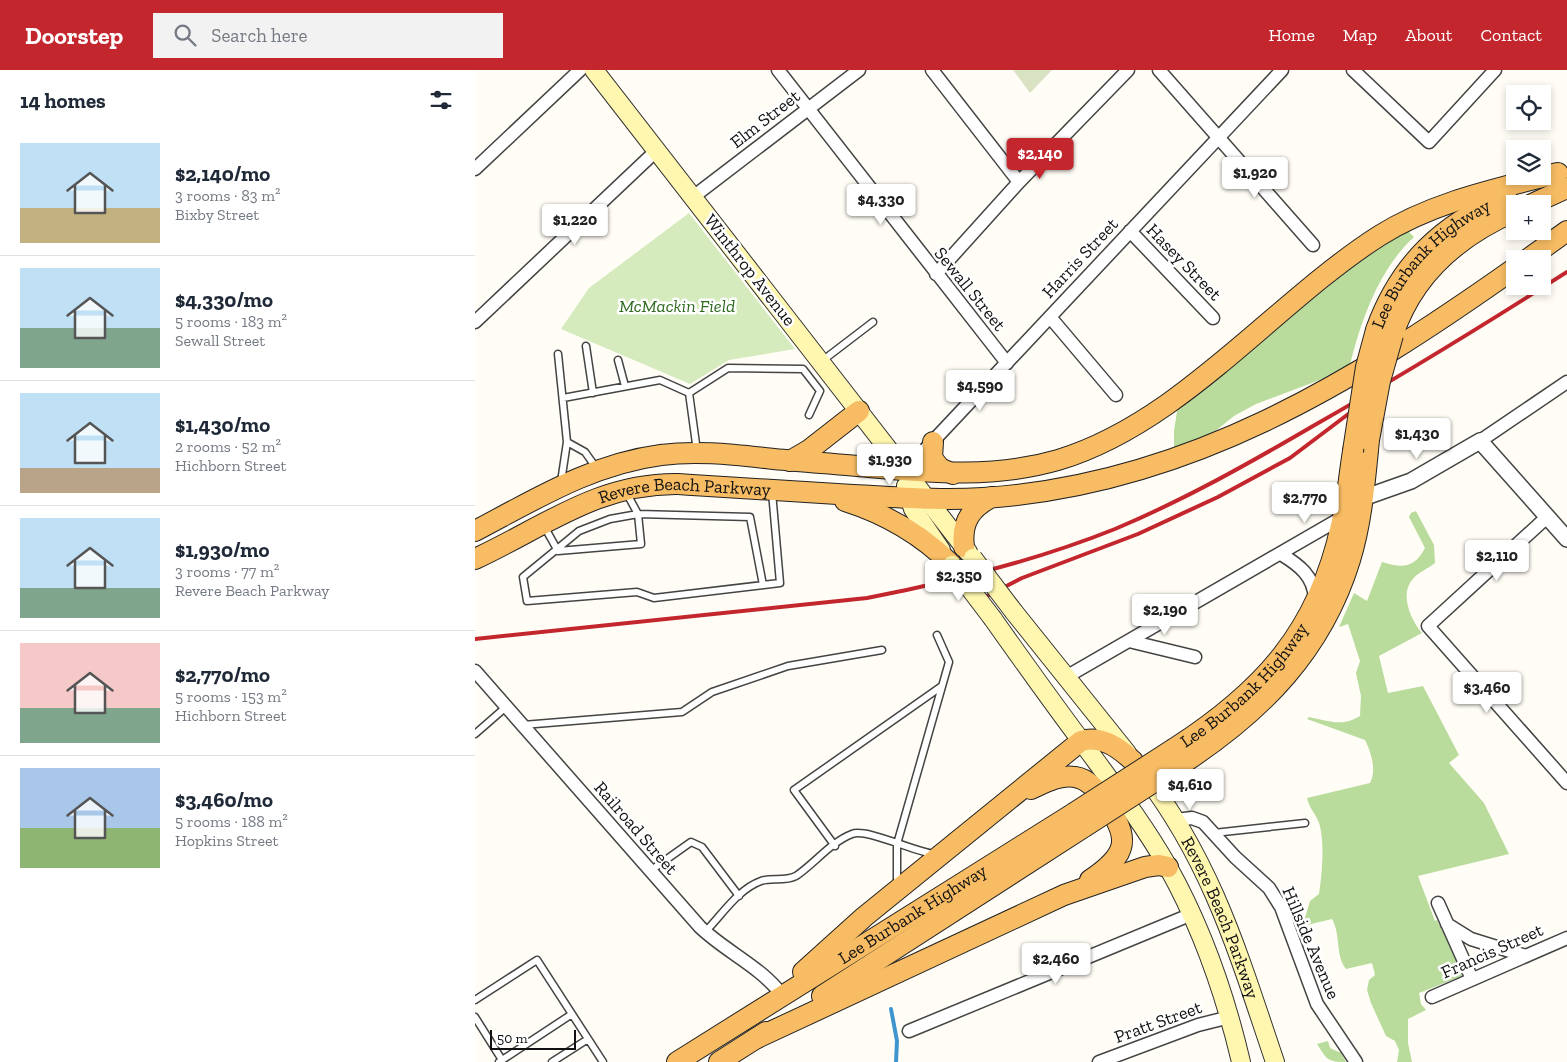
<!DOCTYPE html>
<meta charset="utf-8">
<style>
:root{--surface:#fff;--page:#f2f2f3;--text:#1f2937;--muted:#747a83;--line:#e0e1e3;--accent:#c4262e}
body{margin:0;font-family:"Zilla Slab",serif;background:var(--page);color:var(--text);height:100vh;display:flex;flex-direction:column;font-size:19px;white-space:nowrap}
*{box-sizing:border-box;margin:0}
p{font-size:16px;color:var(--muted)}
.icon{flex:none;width:28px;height:28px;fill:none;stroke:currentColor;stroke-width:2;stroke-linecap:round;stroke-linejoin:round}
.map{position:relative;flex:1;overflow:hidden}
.drawer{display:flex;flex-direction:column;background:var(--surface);width:475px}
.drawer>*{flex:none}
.buttons{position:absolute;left:1031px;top:15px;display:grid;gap:10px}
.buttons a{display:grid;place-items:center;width:45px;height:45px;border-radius:0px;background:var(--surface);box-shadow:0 2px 8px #0003;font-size:25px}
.scale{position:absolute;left:15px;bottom:12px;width:86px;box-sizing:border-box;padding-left:5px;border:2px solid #111;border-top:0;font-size:14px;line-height:18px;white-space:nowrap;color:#111;-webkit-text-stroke:4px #fff;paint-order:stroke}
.price{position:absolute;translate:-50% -42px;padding:0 11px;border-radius:5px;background:#fff;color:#222;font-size:16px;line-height:32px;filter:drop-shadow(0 1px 2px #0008)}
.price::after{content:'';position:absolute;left:50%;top:30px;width:15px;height:11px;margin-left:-8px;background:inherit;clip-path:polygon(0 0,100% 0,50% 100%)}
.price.selected{background:var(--accent);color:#fff}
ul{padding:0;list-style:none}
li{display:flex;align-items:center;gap:15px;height:125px;padding:0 20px}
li+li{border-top:1px solid var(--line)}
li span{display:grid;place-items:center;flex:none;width:140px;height:100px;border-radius:0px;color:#555}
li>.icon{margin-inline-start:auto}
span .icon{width:60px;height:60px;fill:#fffc;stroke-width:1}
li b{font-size:21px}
h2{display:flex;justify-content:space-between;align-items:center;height:60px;padding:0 20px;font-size:21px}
header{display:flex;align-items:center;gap:30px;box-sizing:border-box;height:70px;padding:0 25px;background:var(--accent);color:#fff}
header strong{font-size:24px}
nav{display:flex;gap:28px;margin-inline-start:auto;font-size:18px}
.search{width:350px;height:45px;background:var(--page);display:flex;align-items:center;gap:12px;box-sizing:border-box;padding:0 18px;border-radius:0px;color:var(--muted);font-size:19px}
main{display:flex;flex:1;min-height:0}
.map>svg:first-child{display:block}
</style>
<header>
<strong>Doorstep</strong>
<div class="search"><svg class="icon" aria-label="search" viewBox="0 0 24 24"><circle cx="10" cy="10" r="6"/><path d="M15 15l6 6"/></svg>Search here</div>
<nav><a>Home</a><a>Map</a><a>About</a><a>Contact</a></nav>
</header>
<main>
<section class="drawer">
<h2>14 homes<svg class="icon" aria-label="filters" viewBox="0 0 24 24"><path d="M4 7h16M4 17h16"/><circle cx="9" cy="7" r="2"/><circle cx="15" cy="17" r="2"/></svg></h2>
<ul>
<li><span style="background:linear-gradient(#bfe0f5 65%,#c2b280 0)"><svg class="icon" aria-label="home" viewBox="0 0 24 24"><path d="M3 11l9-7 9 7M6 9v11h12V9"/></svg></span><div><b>$2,140/mo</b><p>3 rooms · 83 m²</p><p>Bixby Street</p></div></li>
<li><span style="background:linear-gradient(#bfe0f5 60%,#7fa58c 0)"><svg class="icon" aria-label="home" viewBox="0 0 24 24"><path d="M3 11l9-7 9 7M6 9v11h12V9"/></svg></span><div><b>$4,330/mo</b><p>5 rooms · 183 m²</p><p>Sewall Street</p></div></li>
<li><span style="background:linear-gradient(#bfe0f5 75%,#b9a48a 0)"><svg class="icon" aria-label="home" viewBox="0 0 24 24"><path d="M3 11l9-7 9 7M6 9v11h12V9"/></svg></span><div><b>$1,430/mo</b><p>2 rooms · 52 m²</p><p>Hichborn Street</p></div></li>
<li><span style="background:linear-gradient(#bfe0f5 70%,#7fa58c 0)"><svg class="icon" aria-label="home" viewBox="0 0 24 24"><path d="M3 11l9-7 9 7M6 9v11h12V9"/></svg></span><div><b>$1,930/mo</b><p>3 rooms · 77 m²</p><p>Revere Beach Parkway</p></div></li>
<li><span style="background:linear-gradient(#f6c9c9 65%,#7fa58c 0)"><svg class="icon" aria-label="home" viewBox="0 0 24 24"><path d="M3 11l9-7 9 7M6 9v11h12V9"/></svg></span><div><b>$2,770/mo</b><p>5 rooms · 153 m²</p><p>Hichborn Street</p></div></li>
<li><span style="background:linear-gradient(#a9c7e8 60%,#8fb573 0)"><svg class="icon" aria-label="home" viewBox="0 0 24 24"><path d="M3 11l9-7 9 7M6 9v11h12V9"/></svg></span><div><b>$3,460/mo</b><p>5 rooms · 188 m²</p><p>Hopkins Street</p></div></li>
</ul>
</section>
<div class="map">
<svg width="1092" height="992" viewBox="0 0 1092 992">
<rect width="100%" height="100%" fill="#fffdf5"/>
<path fill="#d5ebbd" d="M214,143L320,279L254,290L215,314L86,259L114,218Z"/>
<path fill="#b9dc9c" d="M933,161L939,167C903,200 885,253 874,299L781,334L759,346L738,363L699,380V361L703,335L769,284L892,185Z
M941,441L959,475L960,493C953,499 943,502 938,509C924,524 936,550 947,563L904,586L913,623L948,616L984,685L974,693L1009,733L1034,784L943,806L960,851L962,850L988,902L987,906L944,923L946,934L951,940L933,949V973L937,992H922L924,980L920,971L911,966L896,933L892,920L894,910L900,905L897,893L871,899C860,885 866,865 857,849L832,855L829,851L835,831L844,824C847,805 850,771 844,753C841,744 834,738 832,728L895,713C902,700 896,682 890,670L832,649L834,647C854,651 867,657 885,646L886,626L881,603L885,591L873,554L864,557L879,523L892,531L907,492C927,498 939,499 950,478L934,447L936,443Z
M853,971L855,978L866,983L871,992C853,992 852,990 842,974Z"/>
<path fill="#d9e3c4" d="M538,0H577L555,23Z"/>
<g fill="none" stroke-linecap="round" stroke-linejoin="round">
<path stroke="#3f96cf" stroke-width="4" d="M416,939L422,971L421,992"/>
<defs>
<path id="service" d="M111,276L118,323
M83,284L92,372L86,412
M143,290L150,316
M347,291L398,252
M88,328L185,310L214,323
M92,372L110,382L122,399
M222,381L214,323L253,298L328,299L345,321L334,345
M69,456L83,481
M83,481L166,474L163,444L151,422
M288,515L275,447L163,444L135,449L104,461L48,507L52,531L162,522L179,528L305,513L297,422
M48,655L207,642L237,622L313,596L407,580
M0,664L31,637
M739,763L830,753
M360,776L319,720L467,616
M175,801L216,772L227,777L264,826
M422,813V774L474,592L462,565
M230,862C246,846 263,819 286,811C297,807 309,812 321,806C339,794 356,772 377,764C391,758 440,782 459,784
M0,930L62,890L128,992
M0,947L27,990
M24,992L97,944
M77,992L113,969"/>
<path id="minor" d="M303,0L532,293
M457,0L544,112
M684,0L838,175
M878,0L954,72L1020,0
M0,99L105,0
M218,127L384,0
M655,161L738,248
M461,204L544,112L653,0
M575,247L641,325
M0,252L182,80
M1005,371L1092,312
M430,401L807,0
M1072,447L953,556L1092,713
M806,484C824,495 839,506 840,529
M654,571L720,587
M0,601L225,857C251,882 285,896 307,925
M591,607L868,447
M701,750L717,748L728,752L760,787L794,818L806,837L842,934L881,992
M963,833L997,909
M972,854L996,869L1051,886
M957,927L1092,868
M434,961L717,844
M624,992L723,955L755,947"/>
<path id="tertiary" d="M888,428L936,411L1005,371L1092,469"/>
<g id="secondary">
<path d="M119,0L493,482"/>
<path d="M431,416L438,439L466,480"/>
<path d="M539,542L652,683"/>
<path d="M518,549C547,590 577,632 607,672C637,713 668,753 693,797C727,858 750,924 766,992"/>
<path id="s1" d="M668,703C738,794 764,886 800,992"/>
</g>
<g id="trunk">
<path d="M1057,134L1092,118"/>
<path d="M1053,189L1092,161"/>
<path id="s2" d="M901,260C925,193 967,155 1031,126"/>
<path d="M918,265C938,204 983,166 1040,141"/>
<path d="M458,372L457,388L465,398L478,404"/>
<path d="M315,391L334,380L384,341"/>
<path d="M370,431C411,444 446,464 477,495"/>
<path d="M0,461C61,429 117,394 186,385C224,380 261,385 299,389C331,392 362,394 394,397C458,403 521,408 583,390C706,353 798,234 904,166C958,132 1021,119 1083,103"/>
<path d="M489,477C486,453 495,438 517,427"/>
<path id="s3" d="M0,489C69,457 123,413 203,414C261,418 319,421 378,425C421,427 464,431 508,428C712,415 877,313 1040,198"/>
<path id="s4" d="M700,678C788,621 843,561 866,456C872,431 874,406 878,381"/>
<path d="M710,692C787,641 847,581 875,490C887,451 890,410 894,370"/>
<path d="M556,719C569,713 585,704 600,707C614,709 622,721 629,731C656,768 654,784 615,810"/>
<path d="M328,902L389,847L606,671C627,665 644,678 658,691"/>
<path d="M347,926L609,757"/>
<path d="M280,969L589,825L670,797L684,795L693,797"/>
<path id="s5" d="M202,992L599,743"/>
<path d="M244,992L291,962"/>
</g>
</defs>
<use href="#service" stroke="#444" stroke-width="9"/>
<use href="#minor" stroke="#444" stroke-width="15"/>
<use href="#tertiary" stroke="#444" stroke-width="18"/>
<use href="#secondary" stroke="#333" stroke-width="20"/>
<use href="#trunk" stroke="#222" stroke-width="22"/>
<use href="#service" stroke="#fff" stroke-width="6"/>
<use href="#minor" stroke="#fff" stroke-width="12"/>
<use href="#tertiary" stroke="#fff" stroke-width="15"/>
<use href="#secondary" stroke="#fff6b0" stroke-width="18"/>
<use href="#trunk" stroke="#f7bc64" stroke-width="20"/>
<path stroke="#c4262e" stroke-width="4" d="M497,534L547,508L663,464L743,427L815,388L880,339
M0,569L392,528C476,512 560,491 640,459C709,430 773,394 838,356C924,307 1009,255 1092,202"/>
<defs>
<path id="secondary-bridge" d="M498,488L539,542
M477,495L518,549"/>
<path id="trunk-bridge" d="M894,370L905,311L918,265
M878,381L891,297L901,260
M599,743L700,678
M609,757L710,692"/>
</defs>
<use href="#secondary-bridge" stroke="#333" stroke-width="20" stroke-linecap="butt"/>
<use href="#trunk-bridge" stroke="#222" stroke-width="22" stroke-linecap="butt"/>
<use href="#secondary-bridge" stroke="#fff6b0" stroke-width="18"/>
<use href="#trunk-bridge" stroke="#f7bc64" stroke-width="20"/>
</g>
<g text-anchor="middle" stroke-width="5" stroke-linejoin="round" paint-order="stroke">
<g font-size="18" fill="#111" stroke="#fff">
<text transform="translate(290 49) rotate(-38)" y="6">Elm Street</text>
<text transform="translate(605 188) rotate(-47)" y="6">Harris Street</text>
<text transform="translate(709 192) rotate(46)" y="6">Hasey Street</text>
<text dy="6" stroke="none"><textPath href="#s2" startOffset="88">Lee Burbank Highway</textPath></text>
<text transform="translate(275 200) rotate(52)" y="6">Winthrop Avenue</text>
<text transform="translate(495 219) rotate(51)" y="6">Sewall Street</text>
<text dy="6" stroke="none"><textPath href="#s3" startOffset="225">Revere Beach Parkway</textPath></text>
<text dy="6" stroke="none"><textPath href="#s4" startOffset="94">Lee Burbank Highway</textPath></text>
<text transform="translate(161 758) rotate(49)" y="6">Railroad Street</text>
<text dy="6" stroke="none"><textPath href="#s5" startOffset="278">Lee Burbank Highway</textPath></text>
<text dy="6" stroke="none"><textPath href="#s1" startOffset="165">Revere Beach Parkway</textPath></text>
<text transform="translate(836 873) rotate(67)" y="6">Hillside Avenue</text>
<text transform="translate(1017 881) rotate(-24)" y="6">Francis Street</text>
<text transform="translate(683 952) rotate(-20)" y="6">Pratt Street</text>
</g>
<g font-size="18" font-style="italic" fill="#2f6b1f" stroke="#fff">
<text x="202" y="242">McMackin Field</text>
</g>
</g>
</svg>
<div class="buttons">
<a><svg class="icon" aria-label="locate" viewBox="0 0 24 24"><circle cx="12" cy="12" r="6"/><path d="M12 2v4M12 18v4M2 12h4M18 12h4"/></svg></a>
<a><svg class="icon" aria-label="layers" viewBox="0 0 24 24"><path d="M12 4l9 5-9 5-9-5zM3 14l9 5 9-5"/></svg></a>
<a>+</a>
<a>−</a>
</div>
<div class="scale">50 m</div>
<b class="price selected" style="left:565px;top:110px">$2,140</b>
<b class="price" style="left:780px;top:129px">$1,920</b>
<b class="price" style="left:406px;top:156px">$4,330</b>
<b class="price" style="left:100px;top:176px">$1,220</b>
<b class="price" style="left:505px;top:342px">$4,590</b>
<b class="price" style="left:942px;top:390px">$1,430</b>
<b class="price" style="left:415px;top:416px">$1,930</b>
<b class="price" style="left:830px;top:454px">$2,770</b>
<b class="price" style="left:1022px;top:512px">$2,110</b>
<b class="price" style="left:484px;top:532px">$2,350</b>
<b class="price" style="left:690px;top:566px">$2,190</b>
<b class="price" style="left:1012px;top:644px">$3,460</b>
<b class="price" style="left:715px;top:741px">$4,610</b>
<b class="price" style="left:581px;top:915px">$2,460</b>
</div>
</main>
